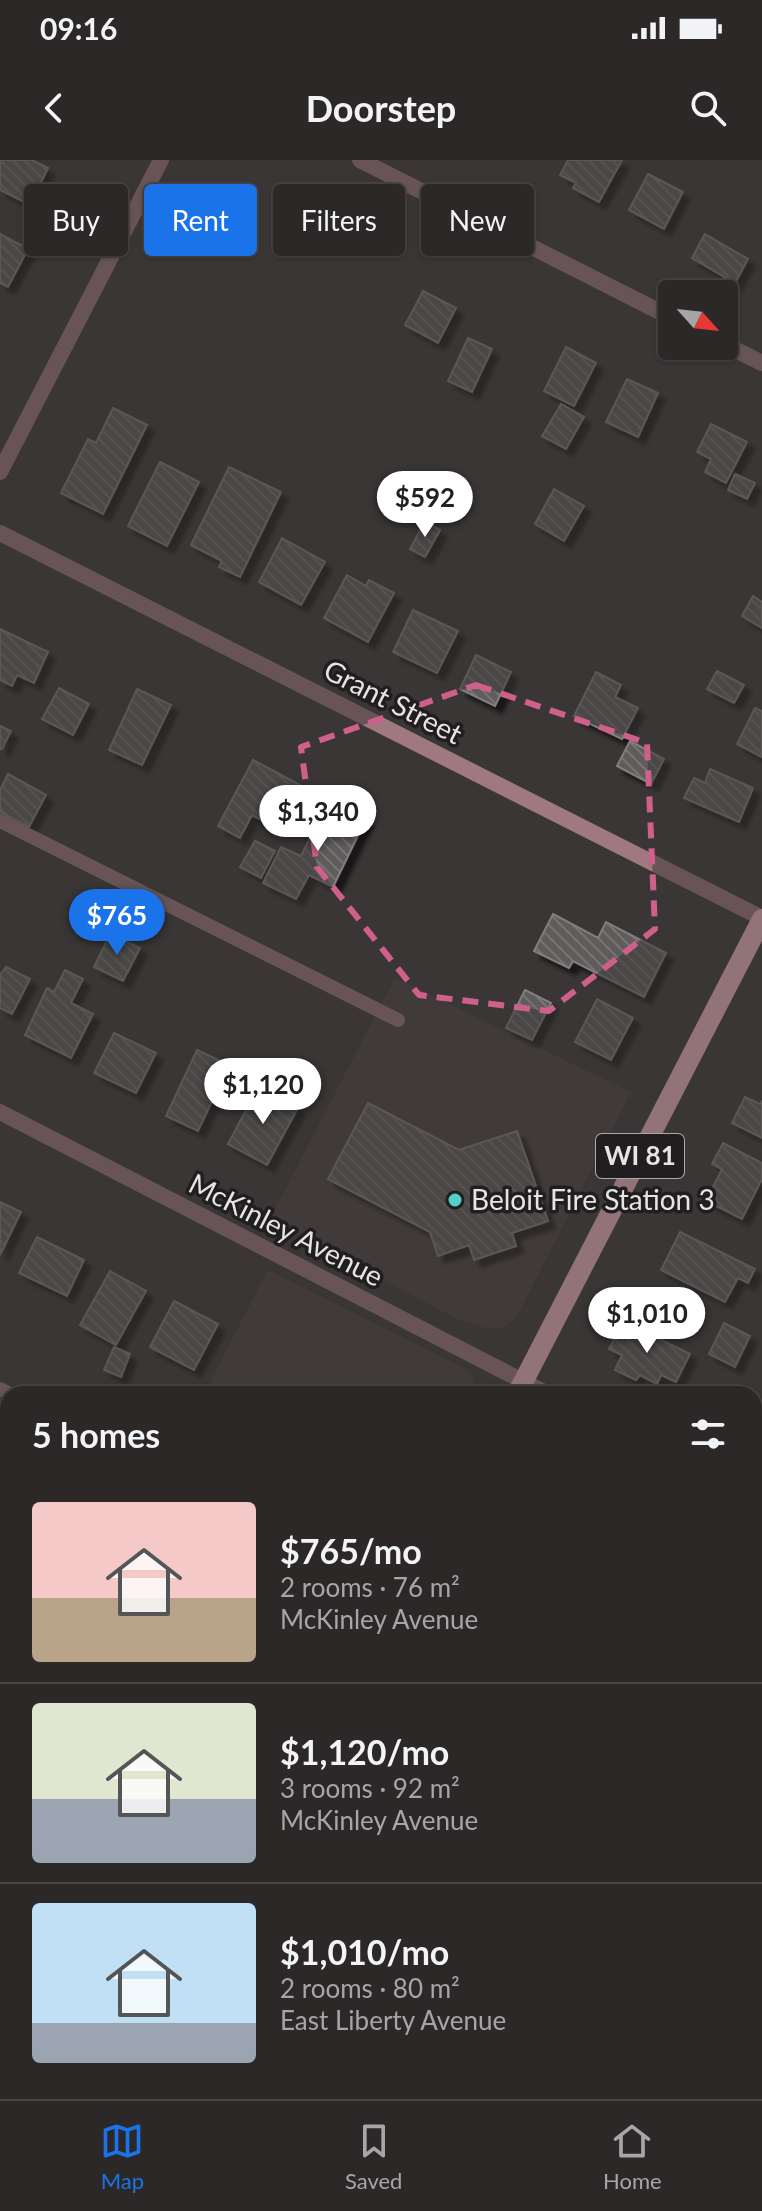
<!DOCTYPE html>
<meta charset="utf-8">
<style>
:root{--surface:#2c2828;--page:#343030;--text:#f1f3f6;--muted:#a6a6a8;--line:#484445;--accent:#1a73e8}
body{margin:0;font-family:Lato,sans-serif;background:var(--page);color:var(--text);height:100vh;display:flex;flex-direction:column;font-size:30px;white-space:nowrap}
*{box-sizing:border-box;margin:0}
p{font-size:26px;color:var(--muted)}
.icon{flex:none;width:44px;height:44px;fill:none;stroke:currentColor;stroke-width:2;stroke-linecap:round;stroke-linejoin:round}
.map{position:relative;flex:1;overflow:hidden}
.side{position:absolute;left:0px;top:1226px;width:762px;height:714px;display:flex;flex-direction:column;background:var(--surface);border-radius:24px 24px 0 0;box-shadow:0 2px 6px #0004,0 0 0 2px var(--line)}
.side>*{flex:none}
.top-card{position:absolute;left:24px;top:24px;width:714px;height:72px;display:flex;gap:16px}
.needle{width:52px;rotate:117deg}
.fabs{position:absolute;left:658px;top:120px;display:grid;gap:16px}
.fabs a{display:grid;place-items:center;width:80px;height:80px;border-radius:8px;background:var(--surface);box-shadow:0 2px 6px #0004,0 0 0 2px var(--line);font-size:40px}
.price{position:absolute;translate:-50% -68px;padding:0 18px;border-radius:28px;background:#fff;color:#222;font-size:26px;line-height:52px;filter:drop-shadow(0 2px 4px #0008)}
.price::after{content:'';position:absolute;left:50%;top:48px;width:24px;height:18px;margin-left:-12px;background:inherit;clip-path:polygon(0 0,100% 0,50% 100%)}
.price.active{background:var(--accent);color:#fff}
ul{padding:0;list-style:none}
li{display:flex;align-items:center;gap:24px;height:200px;padding:0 32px}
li+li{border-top:2px solid var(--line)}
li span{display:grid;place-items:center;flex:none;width:224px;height:160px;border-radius:8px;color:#555}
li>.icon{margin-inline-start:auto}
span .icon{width:96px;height:96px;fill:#fffc;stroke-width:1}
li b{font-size:34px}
h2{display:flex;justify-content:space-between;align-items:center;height:96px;padding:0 32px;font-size:34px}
.pill{padding:0 28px;border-radius:8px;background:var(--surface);box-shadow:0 2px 6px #0004,0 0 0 2px var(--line);font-size:28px;line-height:72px}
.pill.active{background:var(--accent);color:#fff}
.status{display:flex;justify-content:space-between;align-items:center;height:56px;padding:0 40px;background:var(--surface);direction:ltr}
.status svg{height:22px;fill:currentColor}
header{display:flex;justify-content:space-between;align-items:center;height:104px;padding:0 32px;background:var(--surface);font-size:36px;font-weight:700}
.menu{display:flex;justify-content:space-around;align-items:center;height:112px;border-top:2px solid var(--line);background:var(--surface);font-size:22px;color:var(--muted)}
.menu a{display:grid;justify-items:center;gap:4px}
.menu .active{color:var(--accent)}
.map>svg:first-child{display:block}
</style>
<div class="status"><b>09:16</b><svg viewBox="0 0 49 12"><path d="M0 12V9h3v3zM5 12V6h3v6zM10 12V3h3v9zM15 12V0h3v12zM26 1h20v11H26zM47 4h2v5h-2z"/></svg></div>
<header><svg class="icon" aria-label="back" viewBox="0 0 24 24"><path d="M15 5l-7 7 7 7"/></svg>Doorstep<svg class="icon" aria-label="search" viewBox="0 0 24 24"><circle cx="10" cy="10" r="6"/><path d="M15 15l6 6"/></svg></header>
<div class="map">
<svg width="762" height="1939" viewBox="0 0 762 1939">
<defs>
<pattern id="building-back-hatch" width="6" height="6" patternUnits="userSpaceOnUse" patternTransform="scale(2)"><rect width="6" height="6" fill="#615c5c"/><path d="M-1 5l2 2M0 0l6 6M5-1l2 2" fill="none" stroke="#787373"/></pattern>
<filter id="shadow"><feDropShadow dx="7" dy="7" stdDeviation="2" flood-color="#0009"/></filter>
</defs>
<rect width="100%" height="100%" fill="#3b3636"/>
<path fill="#4a3e3f" d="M395,818L631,932L516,1158L502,1168H487L460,1160L269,1061Z
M268,1110L466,1209L474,1218L472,1234H204Z"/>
<path fill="#874d57" d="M196,1932H734L747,1939H193Z"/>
<path fill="url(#building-back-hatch)" stroke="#837e7e" stroke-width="2" filter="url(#shadow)" d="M0,0H32L48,8L30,45L0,30Z
M568,0H622L599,42L573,28L576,23L560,15Z
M648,14L683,32L664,69L629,50Z
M0,74L28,89L8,127L0,123Z
M705,74L748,99L735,123L692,98Z
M423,131L456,148L438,183L405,165Z
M468,178L492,189L472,232L448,221Z
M566,187L596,203L574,246L544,231Z
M627,219L658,233L638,277L606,262Z
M561,244L584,257L566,289L542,276Z
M113,248L147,265L103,354L61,333L88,279L96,283Z
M711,264L747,282L726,323L705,312L711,299L697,292Z
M160,302L199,322L167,386L128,366Z
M229,307L281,332L240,417L219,407L222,401L191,385Z
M735,314L755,323L747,339L728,330Z
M554,329L584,346L564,381L535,364Z
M425,361L440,370L425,397L410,389Z
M282,378L325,402L301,445L259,422Z
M347,415L366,426L369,420L394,433L368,482L324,458Z
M753,436L762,442V468L742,456Z
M413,450L458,471L437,513L393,492Z
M0,469L48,492L34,523L17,515L12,526L0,520Z
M476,495L511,512L495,546L460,529Z
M717,511L744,525L734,543L707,529Z
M596,512L621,525L615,537L638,548L622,579L574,556Z
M59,528L89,544L73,575L42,559Z
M137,529L171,545L142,605L109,590Z
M755,548L762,551V597L737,584Z
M0,566L11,571L2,589H0Z
M630,581L664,599L651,624L617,606Z
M253,600L300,625L277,668L252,655L240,678L218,666Z
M710,609L753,628L739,662L684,638L694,618L705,623Z
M8,614L46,635L29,667L0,652V630Z
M328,641L366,659L333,727L309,715L296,739L263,723L281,687L301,696Z
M255,681L275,691L261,718L240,707Z
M553,754L598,778L606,762L666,793L644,837L573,801L569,808L534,791Z
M110,774L140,788L123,821L94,807Z
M6,807L30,819L12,854L0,848V815Z
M65,810L83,819L71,843L93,854L71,898L25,875L47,828L54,832Z
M525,830L551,843L532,880L506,868Z
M597,839L633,858L611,900L575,882Z
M114,873L156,893L136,933L94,913Z
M197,890L229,905L198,971L166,956Z
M258,927L298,948L267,1005L228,984Z
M745,937L760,944L762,941V978L732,963Z
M368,943L459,990L517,971L548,1061L512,1073L516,1086L474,1100L469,1085L438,1096L430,1072L328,1019Z
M723,983L762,1003V1019L742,1059L706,1041L722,1009L712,1004Z
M0,1042L21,1052L0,1095Z
M680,1072L755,1109L748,1123L738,1118L725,1142L661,1110Z
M37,1077L84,1100L67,1136L19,1113Z
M110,1111L146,1131L116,1185L80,1165Z
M174,1141L218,1164L194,1210L150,1187Z
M623,1161L690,1194L676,1222L661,1215L657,1224L640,1215L636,1220L615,1210L622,1195L609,1189Z
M724,1163L750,1176L735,1207L709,1194Z
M114,1187L130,1194L121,1217L104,1210Z
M0,1321L8,1325V1334L2,1345L8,1348V1412L5,1417L0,1415Z
M762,1464V1527L756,1524L754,1527V1467Z
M754,1789L762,1793V1801L754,1818Z
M0,1908L8,1912V1932H12L9,1939H0Z"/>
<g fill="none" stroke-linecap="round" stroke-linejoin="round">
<path stroke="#9f797f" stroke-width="14" d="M0,661L398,860
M0,1229L10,1234
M754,1627L762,1631
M0,1791L8,1795"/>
<path stroke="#9f797f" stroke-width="16" d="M360,0L672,158
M724,184L762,203
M0,312L161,0
M0,373L762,758
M0,1510L8,1514
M754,1921L762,1925"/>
<path stroke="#9f797f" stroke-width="16" d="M0,952L548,1234
M754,1341L762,1345"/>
<path stroke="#d99ea7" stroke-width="16" d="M754,1387L762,1385"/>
<path stroke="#fdbfc8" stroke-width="20" d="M517,1234L762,759
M156,1939L160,1932"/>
</g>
<path d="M0 0H762V1939H0ZM476,525L647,583L655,769L549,851L419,835L317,707L301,587Z" fill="#3b3636" fill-opacity=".55" fill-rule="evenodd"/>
<path fill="none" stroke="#cf5f8b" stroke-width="6" stroke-dasharray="16 10" stroke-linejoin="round" d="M476,525L647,583L655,769L549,851L419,835L317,707L301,587Z"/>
<circle fill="#55cec6" stroke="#201e1e" stroke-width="3" cx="455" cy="1040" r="8"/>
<g text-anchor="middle" stroke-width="7" stroke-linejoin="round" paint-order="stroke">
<rect fill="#201e1e" stroke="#aba9a9" stroke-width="2" x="596" y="974" width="88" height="44" rx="6"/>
<g font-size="26" font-weight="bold" fill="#e7e4e4">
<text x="640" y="1005">WI 81</text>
</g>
<g font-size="28" fill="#e7e4e4" stroke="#201e1e">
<text transform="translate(393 542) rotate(27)" y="10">Grant Street</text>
<text transform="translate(286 1070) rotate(27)" y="10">McKinley Avenue</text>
</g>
<g font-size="28" fill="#e7e4e4" stroke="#201e1e" text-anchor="start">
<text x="471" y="1050">Beloit Fire Station 3</text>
</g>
</g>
</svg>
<div class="fabs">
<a><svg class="needle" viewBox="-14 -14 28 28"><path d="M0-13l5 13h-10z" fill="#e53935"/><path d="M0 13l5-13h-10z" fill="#a6a6a8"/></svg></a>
</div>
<b class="price" style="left:425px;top:379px">$592</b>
<b class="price" style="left:318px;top:693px">$1,340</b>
<b class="price active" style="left:117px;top:797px">$765</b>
<b class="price" style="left:263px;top:966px">$1,120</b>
<b class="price" style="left:647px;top:1195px">$1,010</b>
<div class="top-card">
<a class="pill">Buy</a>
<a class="pill active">Rent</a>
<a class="pill">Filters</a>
<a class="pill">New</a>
</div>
<section class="side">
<h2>5 homes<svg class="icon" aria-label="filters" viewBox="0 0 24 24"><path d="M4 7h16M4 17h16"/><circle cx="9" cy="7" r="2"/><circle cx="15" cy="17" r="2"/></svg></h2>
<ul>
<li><span style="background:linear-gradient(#f6c9c9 60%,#b9a48a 0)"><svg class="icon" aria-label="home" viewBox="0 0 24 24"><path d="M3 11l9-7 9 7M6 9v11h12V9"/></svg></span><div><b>$765/mo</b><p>2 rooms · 76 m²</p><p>McKinley Avenue</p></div></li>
<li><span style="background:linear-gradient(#dfe7d0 60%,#9aa5b1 0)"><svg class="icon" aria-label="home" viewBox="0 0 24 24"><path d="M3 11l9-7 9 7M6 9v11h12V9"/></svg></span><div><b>$1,120/mo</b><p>3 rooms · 92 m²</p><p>McKinley Avenue</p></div></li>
<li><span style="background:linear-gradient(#bfe0f5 75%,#9aa5b1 0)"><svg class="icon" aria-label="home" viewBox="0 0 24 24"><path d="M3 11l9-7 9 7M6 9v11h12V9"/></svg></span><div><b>$1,010/mo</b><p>2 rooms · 80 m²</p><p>East Liberty Avenue</p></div></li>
</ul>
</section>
</div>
<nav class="menu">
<a class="active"><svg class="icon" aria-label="map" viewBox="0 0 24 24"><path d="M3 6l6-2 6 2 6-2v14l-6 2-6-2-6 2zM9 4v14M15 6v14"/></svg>Map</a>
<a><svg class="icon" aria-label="saved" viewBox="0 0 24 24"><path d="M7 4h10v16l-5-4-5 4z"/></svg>Saved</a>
<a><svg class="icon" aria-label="home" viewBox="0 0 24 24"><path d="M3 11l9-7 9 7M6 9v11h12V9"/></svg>Home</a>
</nav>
